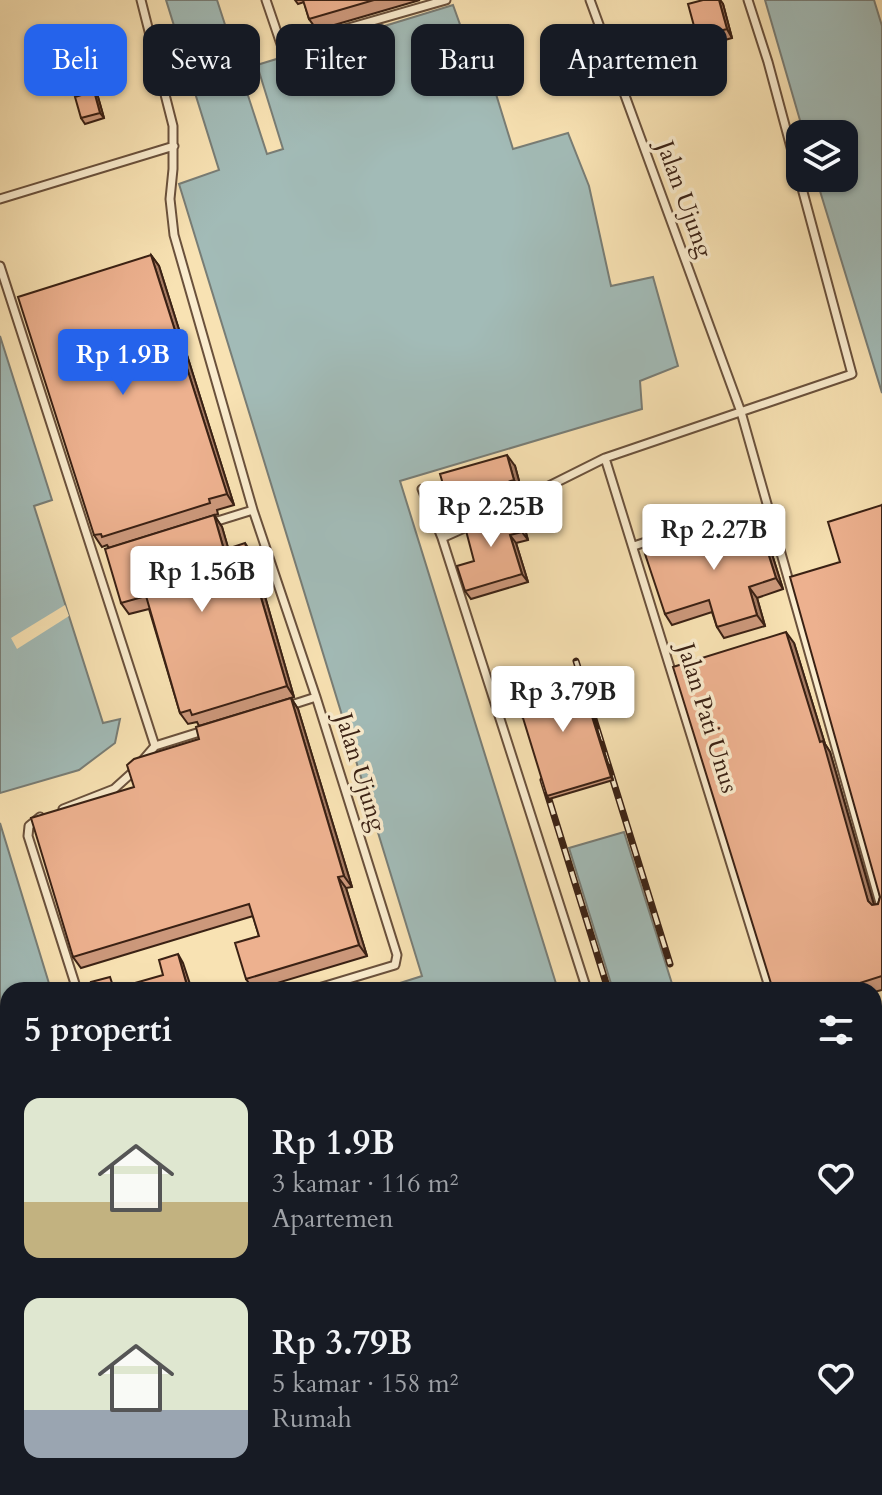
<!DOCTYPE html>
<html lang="id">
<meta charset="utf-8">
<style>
:root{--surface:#171b24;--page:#242831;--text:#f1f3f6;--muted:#9ea1a6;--accent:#2563eb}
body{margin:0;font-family:Cardo,serif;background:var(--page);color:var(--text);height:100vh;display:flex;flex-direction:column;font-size:30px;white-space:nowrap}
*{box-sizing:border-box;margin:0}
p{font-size:26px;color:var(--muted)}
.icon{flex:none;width:44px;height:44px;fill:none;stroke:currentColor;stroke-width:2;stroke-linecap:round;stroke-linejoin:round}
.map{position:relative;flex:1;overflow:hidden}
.side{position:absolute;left:0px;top:982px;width:882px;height:514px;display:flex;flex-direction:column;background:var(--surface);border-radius:24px 24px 0 0;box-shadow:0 2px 6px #0004}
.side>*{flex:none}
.banner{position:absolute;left:24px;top:24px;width:834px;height:72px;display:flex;gap:16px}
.controls{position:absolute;left:786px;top:120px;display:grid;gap:16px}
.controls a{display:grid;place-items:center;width:72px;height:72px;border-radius:16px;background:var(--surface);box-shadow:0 2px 6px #0004;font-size:40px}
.price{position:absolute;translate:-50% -68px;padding:0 18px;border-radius:8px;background:#fff;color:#222;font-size:26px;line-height:52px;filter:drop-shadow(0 2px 4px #0008)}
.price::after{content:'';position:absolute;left:50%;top:48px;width:24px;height:18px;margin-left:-12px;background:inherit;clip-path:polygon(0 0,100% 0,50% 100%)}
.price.current{background:var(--accent);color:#fff}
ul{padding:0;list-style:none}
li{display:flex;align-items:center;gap:24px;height:200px;padding:0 24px}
li span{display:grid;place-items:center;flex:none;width:224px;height:160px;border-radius:16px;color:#555}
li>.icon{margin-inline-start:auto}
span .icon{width:96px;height:96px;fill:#fffc;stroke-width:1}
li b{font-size:34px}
h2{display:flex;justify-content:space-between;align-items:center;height:96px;padding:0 24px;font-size:34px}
.tag{padding:0 28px;border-radius:16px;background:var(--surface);box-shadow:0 2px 6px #0004;font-size:28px;line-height:72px}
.tag.current{background:var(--accent);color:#fff}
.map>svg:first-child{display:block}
</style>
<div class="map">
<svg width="882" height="1495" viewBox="0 0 882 1495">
<rect width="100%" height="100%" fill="#f8e2b3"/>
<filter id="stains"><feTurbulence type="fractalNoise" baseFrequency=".0025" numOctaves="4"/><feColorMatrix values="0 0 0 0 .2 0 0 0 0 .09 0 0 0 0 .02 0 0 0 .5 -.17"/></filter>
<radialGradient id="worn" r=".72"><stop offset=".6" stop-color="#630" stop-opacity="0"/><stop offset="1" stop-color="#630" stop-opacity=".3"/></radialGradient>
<path fill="#a2bbb7" stroke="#787d76" stroke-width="2" d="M166,0H217L267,154L283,149L257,65L453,5L462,30L475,26L513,149L568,133L589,186L611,286L653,277L678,366L640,381L642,409L400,481L558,990H378L422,976L179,184L219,170Z
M765,0H874L882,26V393L816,178H844V134H804Z
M0,336L52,500L34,506L103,723L120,719L115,743L79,770L0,793Z
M0,823L51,990H8V1470L0,1472Z
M624,832L674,990H613L569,848Z
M379,1488H829L831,1495H381Z"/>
<path fill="#f8e2b3" d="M65,605L69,616L17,649L11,638Z"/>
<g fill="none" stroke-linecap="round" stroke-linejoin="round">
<defs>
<path id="service" d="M141,0L173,126V169L170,199L174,235L253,510
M266,0L282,47L446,0
M590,0L741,412L882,910
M0,199L174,146
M0,266L155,746L143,760
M605,458L770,990
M422,489L442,538
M493,514L605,458L852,374L768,62L748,0
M211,523L253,510L316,697L397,955L395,965L312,990
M471,525L442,538L587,990
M634,546L687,528
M288,706L316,697
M155,746L203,731
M63,809L114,789L135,770
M40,817L29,826L28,836L77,990
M874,1201L882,1199
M874,1329L882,1355
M184,1488L186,1495
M354,1488L356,1495
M2,1495L9,1488"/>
</defs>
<use href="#service" stroke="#6a513c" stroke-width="11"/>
<use href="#service" stroke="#faecce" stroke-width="7"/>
<defs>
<path id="rail" d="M576,661L670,964
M511,676L523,715
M543,780L606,983"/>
</defs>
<use href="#rail" stroke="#3a2114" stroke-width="7"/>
<use href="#rail" stroke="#faecce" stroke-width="4" stroke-dasharray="12" stroke-linecap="butt"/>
</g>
<path fill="#cc987b" stroke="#3a2114" stroke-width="2" d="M295,0H420L317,30L309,19L304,2L298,4Z
M703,0H720L723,4L732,38L703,46L697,37Z
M94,91L98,97L104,118L85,124L81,118Z
M151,255L159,266L234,505L217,510L218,514L109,548L107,545L102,547L94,535Z
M515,466L522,492L455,512L448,501Z
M882,505V990L874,992V990H773L794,643L825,744L830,752L874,905L878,904L880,897L840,562Z
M515,507L521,515L528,540L516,543L528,582L471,599L465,591L474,561Z
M214,515L222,527L228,548L253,555L294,697L199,726L197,722L188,724L180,713L149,609L129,614L121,603Z
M764,529L783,589L757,598L765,626L724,638L717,627L712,612L672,625L665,614Z
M578,672L580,675L613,780L549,799L547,796Z
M291,698L298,709L352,887L346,888L367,956L254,990L246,979L259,936L253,916L81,968L73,957L134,787L199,739Z
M882,1012V1188L874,1190V1014Z
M37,1488H58L61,1492L75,1488H154L139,1489L119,1495H16Z"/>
<path fill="#a67c64" stroke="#3a2114" stroke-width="2" d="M719,0H720L723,4L732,38L727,29Z
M94,91L98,97L104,118L100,113Z
M151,255L159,266L234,505L227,494Z
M507,455L515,466L522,492L514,480Z
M515,507L521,515L528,540L522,532Z
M214,515L222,527L232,561L224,550Z
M757,518L764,529L783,589L776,578Z
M510,535L516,543L528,582L522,574Z
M245,543L253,555L294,697L287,686Z
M749,587L757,598L765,626L757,615Z
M786,632L794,643L825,744L830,752L876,912L868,901Z
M578,672L580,675L613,780L611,777Z
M291,698L298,709L352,887L344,876Z
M338,877L346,888L367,956L359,945Z
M178,954L183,963L192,990L188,989Z
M150,1488H154L156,1495H152Z
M335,1488H340L342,1495H338Z"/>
<path fill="#edb18f" stroke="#3a2114" stroke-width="2" d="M303,0H374L309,19Z
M703,0H719L727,29L697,37L688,4Z
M94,91L100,113L81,118L75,97Z
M151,255L227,494L209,499L210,503L102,537L101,534L94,535L18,297Z
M507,455L514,480L448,501L440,474Z
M882,505V976L838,990H773L673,667L786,632L820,742L823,741L868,901L872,905L878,904L880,897L790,577L840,562L828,522Z
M515,507L522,532L510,535L522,574L465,591L457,566L474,561L464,523L478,516Z
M214,515L224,550L245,543L287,686L192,715L190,710L180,713L146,596L121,603L105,549Z
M757,518L776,578L749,587L757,615L717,627L709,600L665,614L645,554Z
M578,672L611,777L547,796L515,692Z
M291,698L344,876L338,877L359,945L246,979L235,943L259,936L249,904L73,957L31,818L134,787L127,765L134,759L199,739L196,727Z
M178,954L188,989L94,990L91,982L110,977L114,989L163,975L159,960Z
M882,1012V1174L874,1177V1014Z
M882,1207V1299L874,1274V1210Z
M37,1488H56L58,1493L75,1488H100H98L100,1495H16L15,1493Z
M139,1488H150L152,1495H141Z
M216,1488H335L338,1495H289L288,1491L276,1495H219Z"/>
<g text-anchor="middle" stroke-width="7" stroke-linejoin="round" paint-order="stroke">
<g font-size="24" fill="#3a2114" stroke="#faecce">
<text transform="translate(685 199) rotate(70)" y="8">Jalan Ujung</text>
<text transform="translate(708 718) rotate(73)" y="8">Jalan Pati Unus</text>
<text transform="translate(361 772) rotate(73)" y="8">Jalan Ujung</text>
</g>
</g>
<rect width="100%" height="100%" filter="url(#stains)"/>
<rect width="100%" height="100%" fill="url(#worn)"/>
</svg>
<div class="controls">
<a><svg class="icon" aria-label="layers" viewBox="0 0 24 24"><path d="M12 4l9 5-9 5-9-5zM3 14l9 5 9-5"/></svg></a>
</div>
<b class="price current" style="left:123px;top:397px">Rp 1.9B</b>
<b class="price" style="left:491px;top:549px">Rp 2.25B</b>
<b class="price" style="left:714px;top:572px">Rp 2.27B</b>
<b class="price" style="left:202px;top:614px">Rp 1.56B</b>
<b class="price" style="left:563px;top:734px">Rp 3.79B</b>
<div class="banner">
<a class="tag current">Beli</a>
<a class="tag">Sewa</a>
<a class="tag">Filter</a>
<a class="tag">Baru</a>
<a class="tag">Apartemen</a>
</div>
<section class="side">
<h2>5 properti<svg class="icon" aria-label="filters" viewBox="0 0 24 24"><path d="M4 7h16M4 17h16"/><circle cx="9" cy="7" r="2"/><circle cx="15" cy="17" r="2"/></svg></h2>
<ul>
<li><span style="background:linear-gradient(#dfe7d0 65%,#c2b280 0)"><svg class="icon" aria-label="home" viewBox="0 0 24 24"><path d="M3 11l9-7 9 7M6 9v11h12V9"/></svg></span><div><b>Rp 1.9B</b><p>3 kamar · 116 m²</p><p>Apartemen</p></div><svg class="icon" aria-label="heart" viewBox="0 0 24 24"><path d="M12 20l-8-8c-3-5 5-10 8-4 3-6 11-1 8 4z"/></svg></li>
<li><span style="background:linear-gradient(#dfe7d0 70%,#9aa5b1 0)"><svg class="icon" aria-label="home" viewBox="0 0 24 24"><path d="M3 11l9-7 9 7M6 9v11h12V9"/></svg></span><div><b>Rp 3.79B</b><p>5 kamar · 158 m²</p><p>Rumah</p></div><svg class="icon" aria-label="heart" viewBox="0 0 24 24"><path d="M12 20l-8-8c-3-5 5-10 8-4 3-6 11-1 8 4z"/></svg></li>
</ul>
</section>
</div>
